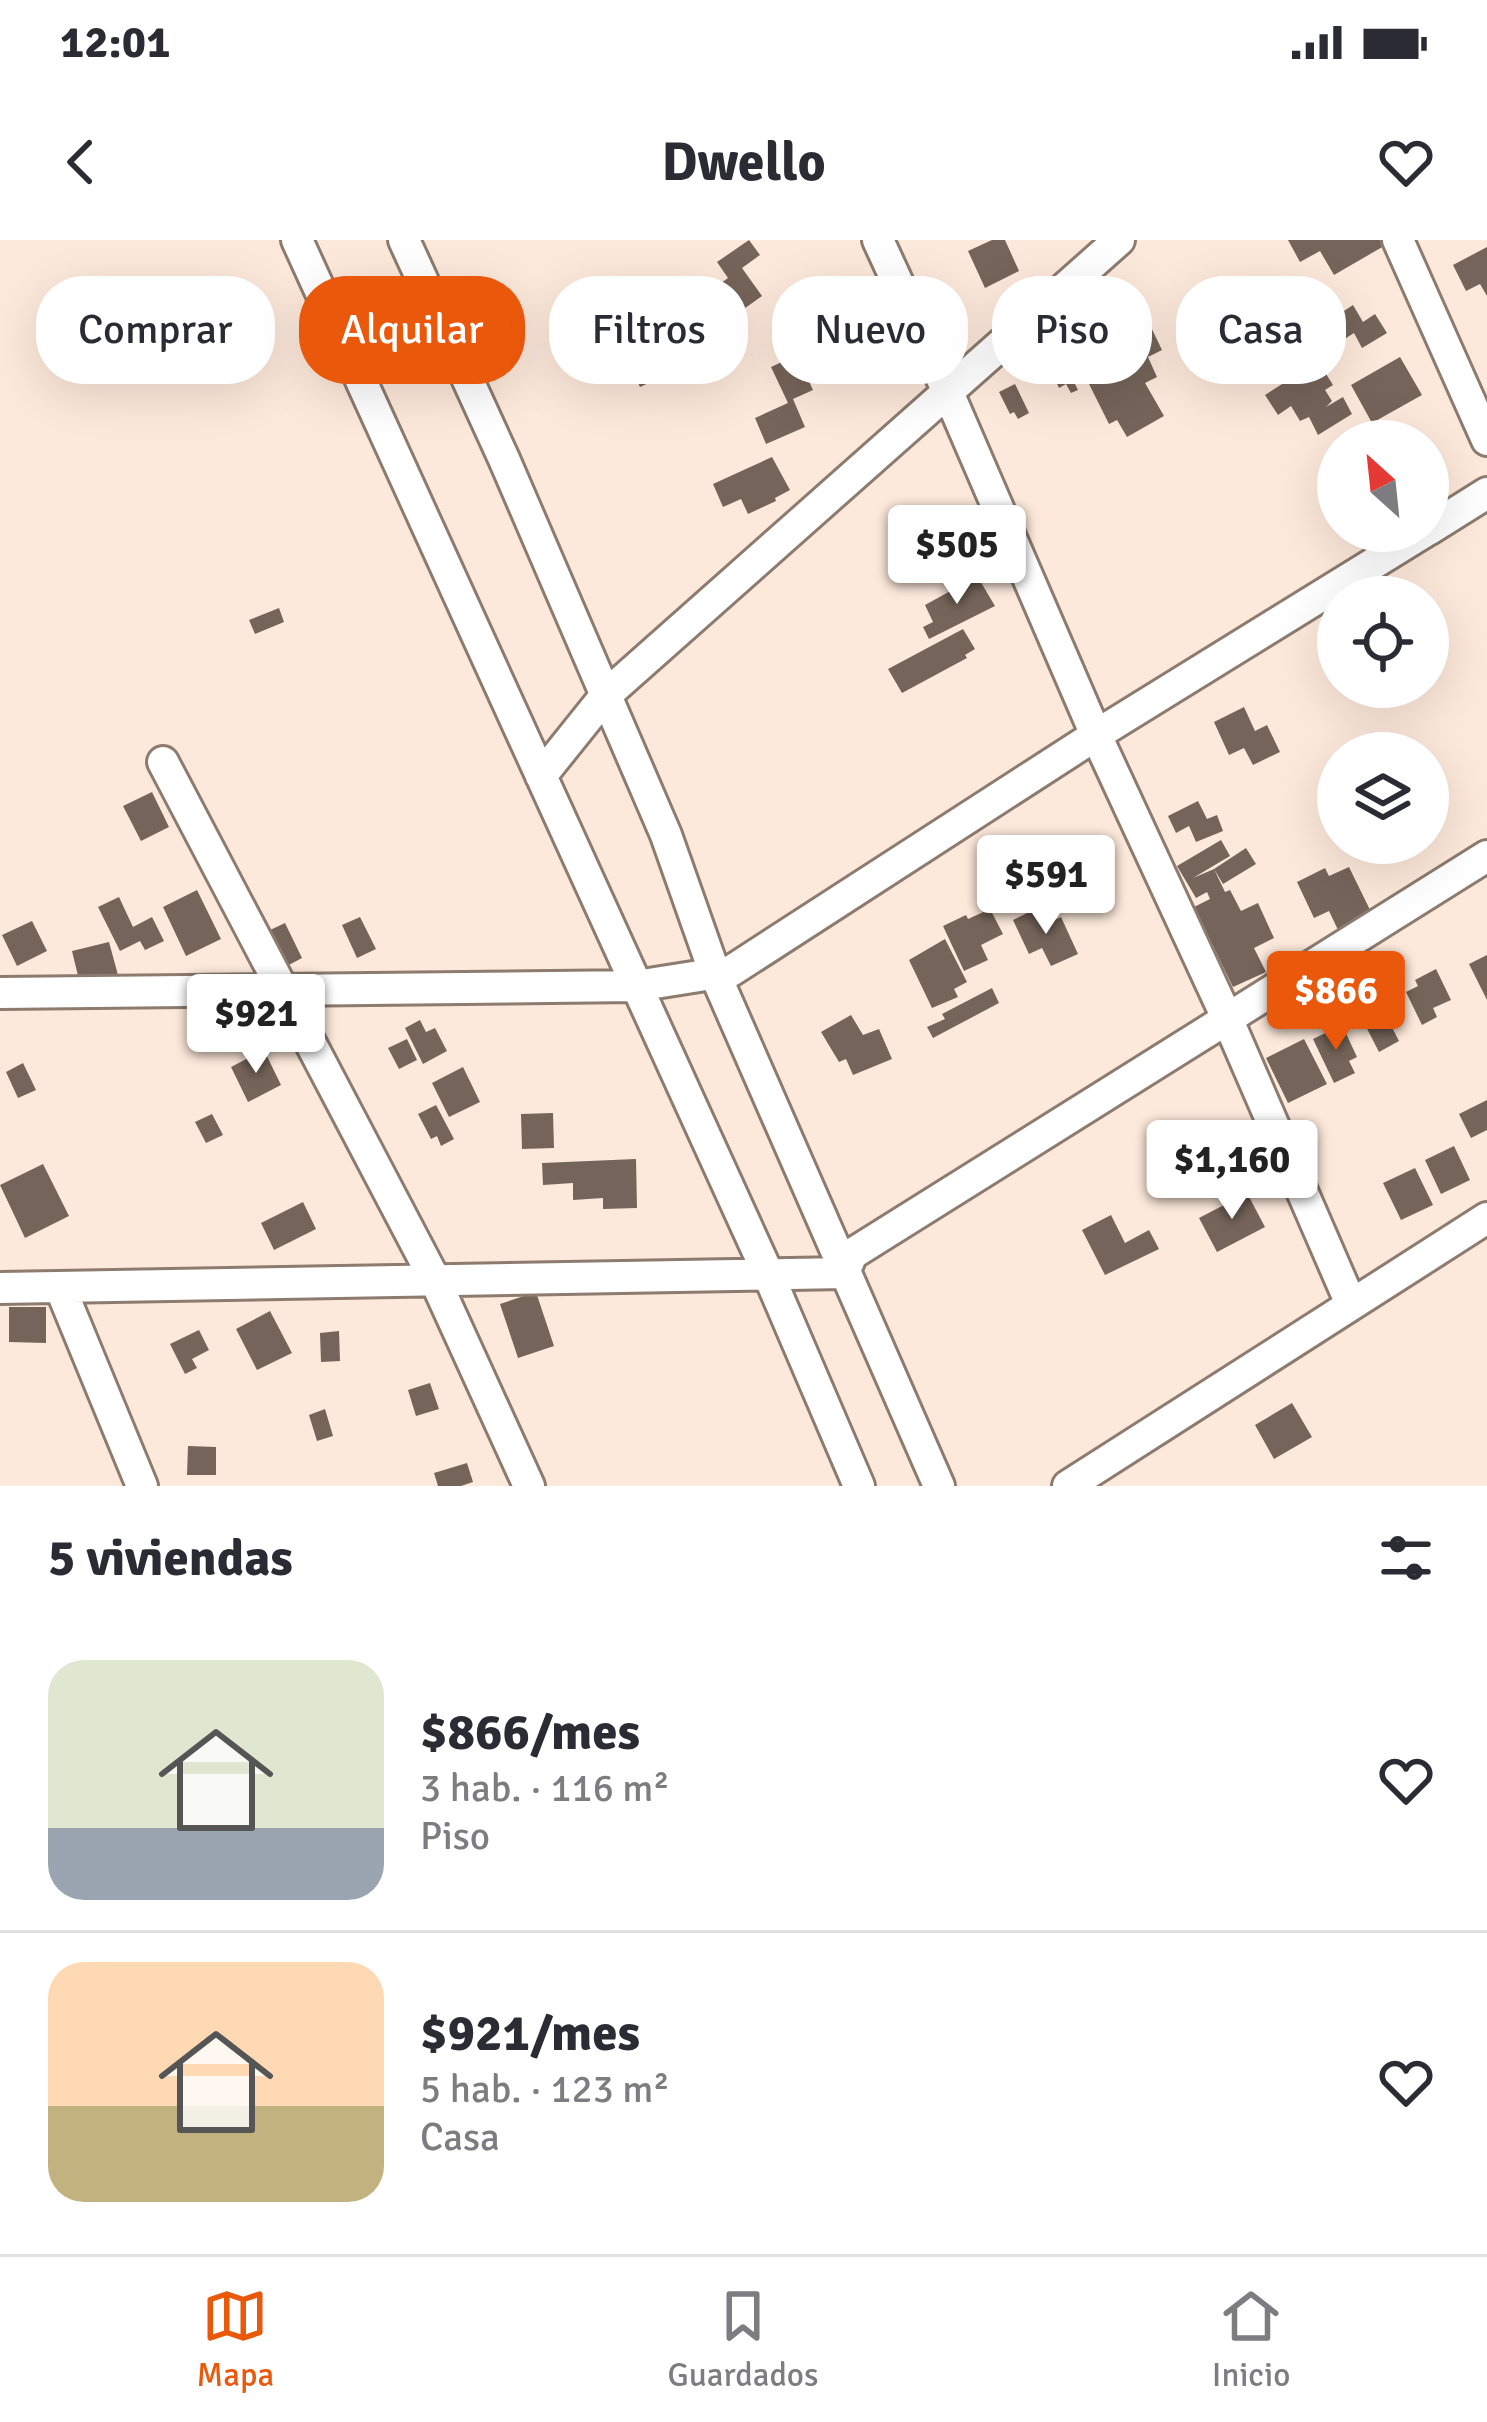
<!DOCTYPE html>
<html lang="es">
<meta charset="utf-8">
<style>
:root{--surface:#fff;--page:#f2f2f3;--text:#2b2b33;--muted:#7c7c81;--line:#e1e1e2;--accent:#ea580c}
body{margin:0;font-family:Signika,sans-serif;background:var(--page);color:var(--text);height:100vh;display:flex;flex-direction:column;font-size:45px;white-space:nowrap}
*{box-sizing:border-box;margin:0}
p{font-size:39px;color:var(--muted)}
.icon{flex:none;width:66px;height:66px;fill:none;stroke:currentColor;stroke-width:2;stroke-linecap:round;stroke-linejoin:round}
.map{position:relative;height:1246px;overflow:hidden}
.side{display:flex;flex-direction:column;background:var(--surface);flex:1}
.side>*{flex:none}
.banner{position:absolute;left:36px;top:36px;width:1416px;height:108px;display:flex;gap:24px}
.needle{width:78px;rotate:333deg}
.fabs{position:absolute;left:1317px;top:180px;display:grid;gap:24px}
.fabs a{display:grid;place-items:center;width:132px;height:132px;border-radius:50%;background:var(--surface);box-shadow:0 12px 48px #0002;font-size:60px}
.price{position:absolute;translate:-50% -102px;padding:0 27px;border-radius:12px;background:#fff;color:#222;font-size:39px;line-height:78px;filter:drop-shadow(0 3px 6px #0008)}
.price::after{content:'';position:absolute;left:50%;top:72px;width:36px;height:27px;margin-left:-18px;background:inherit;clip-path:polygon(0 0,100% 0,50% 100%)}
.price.selected{background:var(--accent);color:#fff}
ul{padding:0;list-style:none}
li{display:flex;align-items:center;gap:36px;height:300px;padding:0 48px}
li+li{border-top:3px solid var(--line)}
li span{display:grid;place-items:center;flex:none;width:336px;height:240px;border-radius:36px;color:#555}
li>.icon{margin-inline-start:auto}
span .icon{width:144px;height:144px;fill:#fffc;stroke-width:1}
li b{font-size:51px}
h2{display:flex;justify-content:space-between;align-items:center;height:144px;padding:0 48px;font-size:51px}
.chip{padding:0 42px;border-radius:48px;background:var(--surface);box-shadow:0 12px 48px #0002;font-size:42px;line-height:108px}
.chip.selected{background:var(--accent);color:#fff}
.status{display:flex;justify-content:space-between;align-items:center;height:84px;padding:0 60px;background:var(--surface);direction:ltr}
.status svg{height:33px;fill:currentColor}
header{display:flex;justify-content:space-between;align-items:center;height:156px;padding:0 48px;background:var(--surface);font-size:54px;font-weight:800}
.dock{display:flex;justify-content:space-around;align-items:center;height:168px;border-top:3px solid var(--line);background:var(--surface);font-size:33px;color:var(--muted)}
.dock a{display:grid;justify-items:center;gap:6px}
.dock .selected{color:var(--accent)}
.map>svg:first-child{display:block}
</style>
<div class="status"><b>12:01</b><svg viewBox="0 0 49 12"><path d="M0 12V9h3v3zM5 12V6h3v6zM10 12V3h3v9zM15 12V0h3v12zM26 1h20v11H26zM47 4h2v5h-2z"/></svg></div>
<header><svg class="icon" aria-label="back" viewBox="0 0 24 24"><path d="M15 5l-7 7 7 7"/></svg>Dwello<svg class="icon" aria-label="heart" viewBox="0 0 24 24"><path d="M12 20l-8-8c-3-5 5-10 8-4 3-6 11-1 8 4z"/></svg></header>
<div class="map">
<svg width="1487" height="1246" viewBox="0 0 1487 1246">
<rect width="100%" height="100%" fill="#fde9db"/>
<path fill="#756459" d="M749,0L760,15L742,28L762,56L741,71L721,43L728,38L717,22Z
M992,0H1005L1019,31L985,48L968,11Z
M1288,0H1380L1384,6L1334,35L1320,11L1300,22Z
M1487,7V56L1480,44L1466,51L1453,25Z
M1089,55L1097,72L1109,66L1126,94L1149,83L1162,110L1148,117L1157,137L1145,143L1164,176L1127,197L1117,180L1109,184L1089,144L1124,127L1117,113L1081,130L1069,106L1079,101L1063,67Z
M1353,65L1363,82L1375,74L1387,93L1362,108L1354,93L1343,100L1330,80Z
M831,82L836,92L850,86L865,115L829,132L810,92Z
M649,94L668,134L640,147L621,106Z
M797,115L813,150L793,159L805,187L766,204L755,178L788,163L771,127Z
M1400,117L1422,155L1372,183L1351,145Z
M1318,121L1333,145L1325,150L1332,161L1326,167L1343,157L1352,174L1318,195L1309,177L1300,181L1291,166L1278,175L1265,155Z
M1065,124L1078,150L1071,153L1066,144L1059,148L1051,131Z
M1015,144L1029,173L1018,179L1014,172L1010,174L999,152Z
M772,217L790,250L775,258L776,261L748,274L741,259L723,267L713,244Z
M979,339L995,366L929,399L923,387L933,382L925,365L965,343L967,345Z
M279,368L284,382L255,394L249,380Z
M963,389L975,409L965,415L967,418L902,453L888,429Z
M1244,467L1255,491L1267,485L1280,512L1253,525L1244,508L1229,515L1214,482Z
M152,552L169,587L141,601L123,566Z
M1198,561L1207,579L1217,575L1223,591L1196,602L1189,586L1176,593L1168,576Z
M1221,600L1230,616L1193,638L1214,629L1225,652L1230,650L1241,671L1258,663L1274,698L1254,708L1266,732L1233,747L1194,667L1210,659L1207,652L1196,658L1177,626Z
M1246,608L1256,624L1223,644L1214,629Z
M1349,627L1373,676L1339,692L1329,671L1314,678L1297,642L1325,628L1329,636Z
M197,650L221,699L186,716L163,667Z
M119,657L133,687L152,677L164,701L145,710L140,701L120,711L98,667Z
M990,669L1003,694L981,705L988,720L964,731L943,686L966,675L968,679Z
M1035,669L1043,685L1061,677L1078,714L1051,726L1042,708L1029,714L1013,680Z
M360,677L376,709L357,718L342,685Z
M32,681L47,711L17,726L2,695Z
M285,683L302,718L285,727L268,691Z
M945,699L967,742L954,749L958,757L932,768L909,720Z
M109,702L118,735L80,744L72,711Z
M1487,715V760L1469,724Z
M1436,729L1451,760L1433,768L1437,777L1422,785L1406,752L1418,746L1415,740Z
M992,748L999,763L933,798L927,787L945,779L942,774Z
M1381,766L1399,801L1379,812L1361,777Z
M851,775L863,795L879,789L892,819L853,835L846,819L839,822L821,792Z
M420,780L426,792L435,788L447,811L423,824L405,788Z
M1342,785L1357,817L1349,821L1355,833L1334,843L1313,799Z
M407,799L417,820L399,829L388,808Z
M1304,799L1327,844L1288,863L1266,818Z
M264,810L281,845L248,862L231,827Z
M23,823L36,850L18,858L6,832Z
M463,827L480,862L449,877L432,843Z
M1487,860V890L1471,898L1459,874Z
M436,865L454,899L441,906L437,896L431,899L418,874Z
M553,873L554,908L522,909L521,874Z
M212,874L223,895L206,903L195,882Z
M1454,906L1470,940L1441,954L1425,920Z
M636,919L637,968L603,969V958L573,960V943L543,945L542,923Z
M43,924L69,976L25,998L0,945Z
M1415,928L1433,965L1401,980L1383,943Z
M1247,953L1265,987L1217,1012L1199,978Z
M303,962L316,989L274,1010L261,983Z
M1111,975L1125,1003L1149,990L1159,1009L1105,1035L1082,990Z
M536,1052L554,1106L518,1118L500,1064Z
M9,1067H46V1103L9,1102Z
M270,1071L292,1113L257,1130L236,1089Z
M199,1090L209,1110L192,1119L197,1128L185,1134L170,1104Z
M339,1091L340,1121L321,1122L320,1093Z
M430,1143L439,1169L416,1176L408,1150Z
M1292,1163L1312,1197L1274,1219L1255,1185Z
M325,1169L333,1196L317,1201L309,1175Z
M188,1206L216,1207V1235H187Z
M467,1223L473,1242L461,1246H438L434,1233Z"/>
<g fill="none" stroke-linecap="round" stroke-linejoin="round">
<defs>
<path id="minor" d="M297,0L769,1036L859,1246
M404,0L504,219L666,595L715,734L939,1246
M878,0L947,150L1096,495L1227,778L1351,1064
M1398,0L1487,200
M1428,290L1487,253
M163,522L435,1040L529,1246
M541,536L606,455L1119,0
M0,753L636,746L731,731L1096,495L1426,291
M60,1047L142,1246
M0,1048L844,1033L852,1014L1487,616
M1068,1246L1487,978"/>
</defs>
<use href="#minor" stroke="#8c7b6e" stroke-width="36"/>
<use href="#minor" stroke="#fff" stroke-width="30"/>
</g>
</svg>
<div class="fabs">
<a><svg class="needle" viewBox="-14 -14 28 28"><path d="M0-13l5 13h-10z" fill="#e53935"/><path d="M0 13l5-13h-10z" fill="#7c7c81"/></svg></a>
<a><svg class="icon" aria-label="locate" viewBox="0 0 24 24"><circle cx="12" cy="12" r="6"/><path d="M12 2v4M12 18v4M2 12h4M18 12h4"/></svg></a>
<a><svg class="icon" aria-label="layers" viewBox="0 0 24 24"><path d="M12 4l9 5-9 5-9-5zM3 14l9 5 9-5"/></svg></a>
</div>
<b class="price" style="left:957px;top:367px">$505</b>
<b class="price" style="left:1046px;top:697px">$591</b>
<b class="price selected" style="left:1336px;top:813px">$866</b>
<b class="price" style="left:256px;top:836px">$921</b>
<b class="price" style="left:1232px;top:982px">$1,160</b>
<div class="banner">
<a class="chip">Comprar</a>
<a class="chip selected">Alquilar</a>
<a class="chip">Filtros</a>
<a class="chip">Nuevo</a>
<a class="chip">Piso</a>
<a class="chip">Casa</a>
</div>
</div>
<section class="side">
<h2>5 viviendas<svg class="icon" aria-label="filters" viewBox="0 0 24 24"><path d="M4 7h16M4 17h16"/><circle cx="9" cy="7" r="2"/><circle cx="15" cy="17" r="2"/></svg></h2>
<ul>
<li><span style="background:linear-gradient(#dfe7d0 70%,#9aa5b1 0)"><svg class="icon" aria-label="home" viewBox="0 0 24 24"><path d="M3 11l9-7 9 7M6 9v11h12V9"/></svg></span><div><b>$866/mes</b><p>3 hab. · 116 m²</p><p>Piso</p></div><svg class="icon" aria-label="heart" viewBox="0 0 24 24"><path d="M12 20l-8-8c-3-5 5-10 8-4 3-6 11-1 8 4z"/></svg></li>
<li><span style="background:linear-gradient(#ffd9b3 60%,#c2b280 0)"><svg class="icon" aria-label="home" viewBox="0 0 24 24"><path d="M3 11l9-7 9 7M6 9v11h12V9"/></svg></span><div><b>$921/mes</b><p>5 hab. · 123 m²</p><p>Casa</p></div><svg class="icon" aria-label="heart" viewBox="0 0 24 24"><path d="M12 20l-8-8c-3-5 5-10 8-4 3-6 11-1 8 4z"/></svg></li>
</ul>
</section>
<nav class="dock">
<a class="selected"><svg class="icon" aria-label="map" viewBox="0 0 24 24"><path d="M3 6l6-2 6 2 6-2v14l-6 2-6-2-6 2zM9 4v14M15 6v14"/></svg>Mapa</a>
<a><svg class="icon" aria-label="saved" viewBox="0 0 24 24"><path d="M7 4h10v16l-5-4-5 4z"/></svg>Guardados</a>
<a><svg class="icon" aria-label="home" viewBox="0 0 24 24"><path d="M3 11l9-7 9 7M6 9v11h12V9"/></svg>Inicio</a>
</nav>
